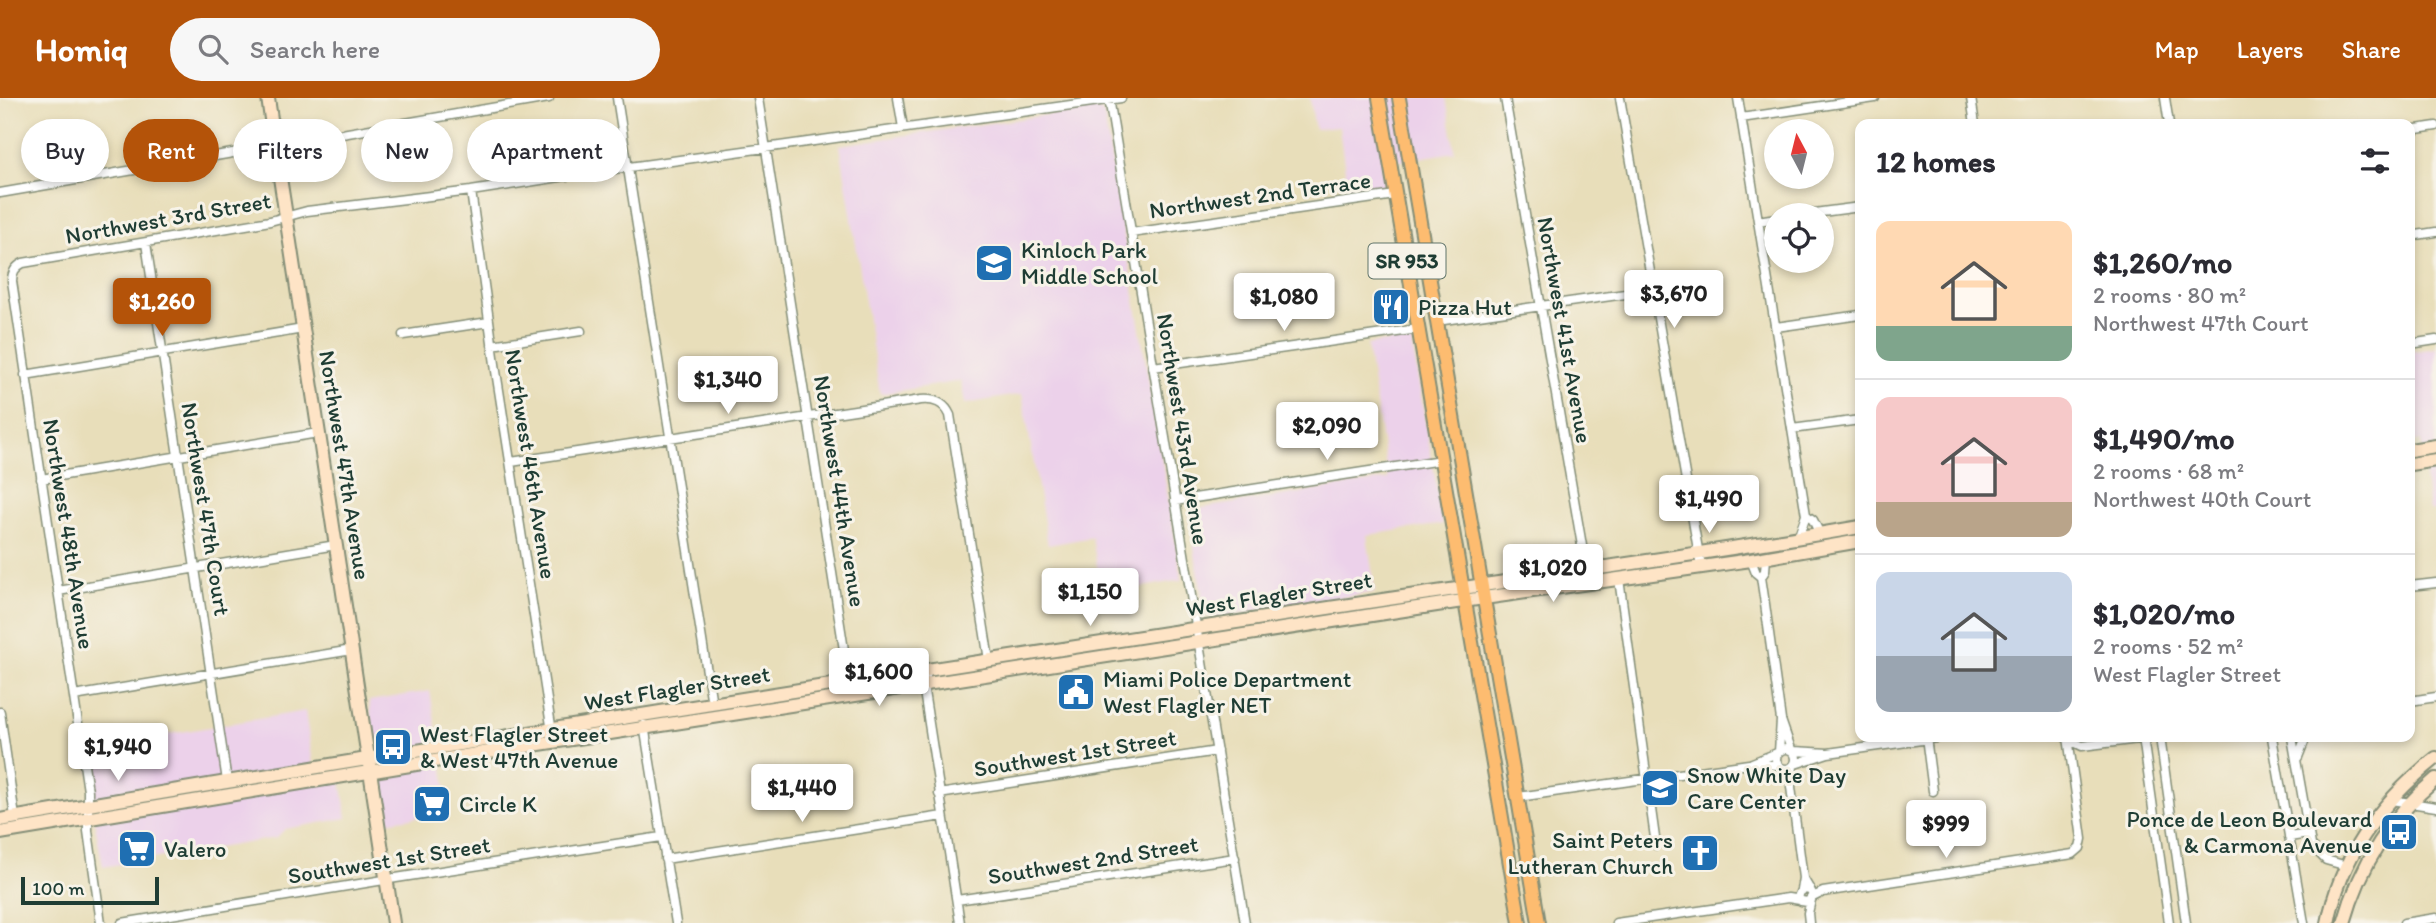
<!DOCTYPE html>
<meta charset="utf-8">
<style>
:root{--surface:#fff;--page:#f7f7f7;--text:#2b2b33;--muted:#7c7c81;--line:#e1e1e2;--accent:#b45309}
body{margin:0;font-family:Itim,sans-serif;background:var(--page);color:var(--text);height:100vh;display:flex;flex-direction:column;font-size:26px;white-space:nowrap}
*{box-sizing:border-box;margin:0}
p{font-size:23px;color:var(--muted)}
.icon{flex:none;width:38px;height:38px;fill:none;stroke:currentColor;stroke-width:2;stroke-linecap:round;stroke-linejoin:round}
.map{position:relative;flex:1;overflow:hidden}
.details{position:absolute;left:1855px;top:21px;width:560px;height:623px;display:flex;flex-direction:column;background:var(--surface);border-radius:14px;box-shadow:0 4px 10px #0003}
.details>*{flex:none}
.guide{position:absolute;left:21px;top:21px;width:665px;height:63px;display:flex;gap:14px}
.needle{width:46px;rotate:353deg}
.tools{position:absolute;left:1764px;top:21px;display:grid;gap:14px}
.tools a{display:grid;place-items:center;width:70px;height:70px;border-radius:50%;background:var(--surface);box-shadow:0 4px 10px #0003;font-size:35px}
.scale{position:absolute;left:21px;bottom:18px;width:138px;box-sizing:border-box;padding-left:7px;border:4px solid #1f3d34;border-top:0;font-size:19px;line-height:24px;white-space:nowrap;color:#1f3d34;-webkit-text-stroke:5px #f7f3e8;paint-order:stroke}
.price{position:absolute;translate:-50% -60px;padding:0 16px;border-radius:7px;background:#fff;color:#222;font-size:23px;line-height:46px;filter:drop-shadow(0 2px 4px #0008)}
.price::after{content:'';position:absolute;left:50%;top:42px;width:21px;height:16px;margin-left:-10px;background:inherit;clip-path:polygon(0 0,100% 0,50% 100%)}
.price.on{background:var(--accent);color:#fff}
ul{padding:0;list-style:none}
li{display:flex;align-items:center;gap:21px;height:175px;padding:0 21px}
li+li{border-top:2px solid var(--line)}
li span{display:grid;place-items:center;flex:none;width:196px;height:140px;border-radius:14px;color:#555}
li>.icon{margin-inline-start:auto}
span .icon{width:84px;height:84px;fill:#fffc;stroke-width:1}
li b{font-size:30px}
h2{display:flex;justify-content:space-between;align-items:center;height:84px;padding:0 21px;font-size:30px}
.pill{padding:0 24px;border-radius:32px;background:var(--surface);box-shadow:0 4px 10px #0003;font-size:24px;line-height:63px}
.pill.on{background:var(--accent);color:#fff}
header{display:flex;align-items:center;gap:42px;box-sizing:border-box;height:98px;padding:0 35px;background:var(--accent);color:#fff}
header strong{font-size:33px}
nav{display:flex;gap:38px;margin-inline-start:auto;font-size:24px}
.search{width:490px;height:63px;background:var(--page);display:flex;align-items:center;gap:18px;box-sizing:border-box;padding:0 24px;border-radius:38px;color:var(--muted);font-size:26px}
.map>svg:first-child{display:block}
</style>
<header>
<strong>Homiq</strong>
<div class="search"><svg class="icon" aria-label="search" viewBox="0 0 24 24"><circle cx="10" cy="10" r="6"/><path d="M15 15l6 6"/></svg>Search here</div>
<nav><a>Map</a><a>Layers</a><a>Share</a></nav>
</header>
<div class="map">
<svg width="2436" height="825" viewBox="0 0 2436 825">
<rect width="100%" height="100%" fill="#f7f3e8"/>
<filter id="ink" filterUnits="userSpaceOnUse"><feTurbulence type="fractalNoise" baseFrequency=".0143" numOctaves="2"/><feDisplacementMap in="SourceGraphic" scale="14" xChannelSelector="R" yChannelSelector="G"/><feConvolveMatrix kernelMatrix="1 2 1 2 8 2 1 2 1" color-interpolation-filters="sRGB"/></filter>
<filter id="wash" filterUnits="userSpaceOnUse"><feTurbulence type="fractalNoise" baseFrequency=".00686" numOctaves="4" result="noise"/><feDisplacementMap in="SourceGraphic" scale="28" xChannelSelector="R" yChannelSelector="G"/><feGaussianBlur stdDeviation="1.57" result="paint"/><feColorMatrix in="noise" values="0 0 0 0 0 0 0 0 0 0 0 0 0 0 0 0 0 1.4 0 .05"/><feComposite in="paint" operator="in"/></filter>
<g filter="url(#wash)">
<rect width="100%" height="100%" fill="#e8deba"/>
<path fill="#ecd1ea" d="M1310,0H1446L1455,54L1382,66L1386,89L1348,94L1339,29L1315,31Z
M1094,10L1100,12L1104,17L1182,482L1102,496L1092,439L1048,447L1022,296L965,306L961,283L880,296L840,47Z
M1411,240L1443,426L1367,437L1375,494L1214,520L1207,517L1204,509L1189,420L1191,414L1196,411L1388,381L1367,247Z
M2436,250V413H2429L2421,343H2410V254Z
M430,593L450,714L385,724L369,603Z
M305,613L316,687L341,683L347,720L285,731L276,740L103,769L96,732L87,650Z"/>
</g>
<g filter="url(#ink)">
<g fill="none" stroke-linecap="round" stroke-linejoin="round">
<defs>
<path id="street" d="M617,0L712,606
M758,0L849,584
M898,0L903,30
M1109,0L1245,825
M1505,0L1586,471
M1620,0L1701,469
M1738,0L1806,417L1798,440
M1971,0L1975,26
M2165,0L2169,26
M1741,20L1875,0
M2410,32L2436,28
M281,51L296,44L549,0
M471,93L496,273L552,634
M0,95L256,51L268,45
M1799,117L1860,109
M1758,123L1776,120
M1131,135L1395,97
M2410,138L2436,134
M146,145L227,683
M1437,223L1653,192
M1776,229L1860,217
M403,237L489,224
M2410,246L2436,242
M492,247L581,233
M1153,269L1418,231
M25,277L303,231
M1792,331L1860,322
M511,364L921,302C934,301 944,304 950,317L989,562
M41,381L318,335
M1175,403L1441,362
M1806,417L1813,422L1820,436
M1751,462L1756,475L1761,479L1765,506L1781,622L1779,654
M1761,479L1765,473L1766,460
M1619,481L1656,747
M2410,488L2436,485
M58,493L336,447
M928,572L923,587L960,825
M74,598L352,552
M2410,603L2436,599
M0,614L15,719
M1781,622L1791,651
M644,627L676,825
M1926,639L1933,693
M2143,639L2169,825
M2160,639L2186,825
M2272,639L2304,825
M2292,639L2311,747L2326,762L2347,768
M2066,640L2082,648L2155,639
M1776 661a10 10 0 1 1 20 0a10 10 0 1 1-20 0Z
M1794,653L1828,655
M2298,659L2306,639
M1752,665L1777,655
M1795,666L1828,655L1943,639
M1793,668L1791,689L1803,780L1801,792
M939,696L1217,653
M1518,699L1749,666L1778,667
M2391,702L2436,709
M2289,739L2309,736
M665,761L943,718
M1803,780L1813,797L1808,804L1801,803L1798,799L1801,792L1810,791
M1813,799L1823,794L2073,756L2080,750L2082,741L2068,639
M957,802L1235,760
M101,825L88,733V693L12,183C12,174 15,169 23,165L270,123L307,113L471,93L579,76L1121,0
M122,825L396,780L661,739
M1616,825L1788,800L1800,802
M1809,825L1808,815L1811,802
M2404,825L2436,820"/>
<path id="secondary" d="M268,0L272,28L278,41
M268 47a7 7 0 1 1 14 0a7 7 0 1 1-14 0Z
M272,54L278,67L286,118L393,825
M2410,352L2436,348
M2410,366L2436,362
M0,722C429,649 859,582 1290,516C1480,486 1671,462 1860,429
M0,735L507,651L1456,504L1751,462L1860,443
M2328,825C2341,757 2383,702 2436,660
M2344,825C2360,768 2390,719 2436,681"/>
<path id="primary" d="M1379,0L1520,825
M1399,0L1539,825"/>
</defs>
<use href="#street" stroke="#848e77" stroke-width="11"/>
<use href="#secondary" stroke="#848e77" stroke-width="16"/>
<use href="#primary" stroke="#848e77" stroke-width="16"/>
<use href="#street" stroke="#fff" stroke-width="8"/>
<use href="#secondary" stroke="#fee4c6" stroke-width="12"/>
<use href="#primary" stroke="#fdbc70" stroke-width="12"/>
</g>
</g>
<defs>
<symbol id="school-square" viewBox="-11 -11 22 22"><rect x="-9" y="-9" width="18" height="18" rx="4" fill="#1f6fb2" stroke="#f7f3e8"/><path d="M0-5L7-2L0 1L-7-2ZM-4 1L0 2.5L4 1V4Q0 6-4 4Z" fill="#fff"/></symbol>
<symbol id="restaurant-square" viewBox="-11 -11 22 22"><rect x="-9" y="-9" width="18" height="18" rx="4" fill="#1f6fb2" stroke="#f7f3e8"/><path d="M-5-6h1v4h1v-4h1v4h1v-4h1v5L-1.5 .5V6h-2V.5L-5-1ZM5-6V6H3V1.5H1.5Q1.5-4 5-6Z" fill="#fff"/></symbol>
<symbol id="civic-square" viewBox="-11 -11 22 22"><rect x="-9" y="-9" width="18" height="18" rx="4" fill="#1f6fb2" stroke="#f7f3e8"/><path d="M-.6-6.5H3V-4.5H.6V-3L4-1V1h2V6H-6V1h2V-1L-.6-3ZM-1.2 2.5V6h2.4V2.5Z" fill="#fff"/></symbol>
<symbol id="bus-square" viewBox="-11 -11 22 22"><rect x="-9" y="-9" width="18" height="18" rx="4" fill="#1f6fb2" stroke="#f7f3e8"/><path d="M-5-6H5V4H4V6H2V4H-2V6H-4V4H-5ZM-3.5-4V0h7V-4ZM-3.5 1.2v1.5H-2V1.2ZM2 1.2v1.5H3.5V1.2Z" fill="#fff"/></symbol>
<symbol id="supermarket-square" viewBox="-11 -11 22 22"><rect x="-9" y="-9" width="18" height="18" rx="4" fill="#1f6fb2" stroke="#f7f3e8"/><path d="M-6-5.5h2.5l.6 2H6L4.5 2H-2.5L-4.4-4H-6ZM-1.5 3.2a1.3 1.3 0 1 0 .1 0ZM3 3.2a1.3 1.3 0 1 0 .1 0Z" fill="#fff"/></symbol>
<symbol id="church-square" viewBox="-11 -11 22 22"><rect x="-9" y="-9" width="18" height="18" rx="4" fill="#1f6fb2" stroke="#f7f3e8"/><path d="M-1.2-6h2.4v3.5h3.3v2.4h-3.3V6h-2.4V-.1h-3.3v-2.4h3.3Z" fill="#fff"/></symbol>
</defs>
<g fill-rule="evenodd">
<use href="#school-square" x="972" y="143" width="44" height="44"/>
<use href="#restaurant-square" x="1369" y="187" width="44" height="44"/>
<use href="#civic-square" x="1054" y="572" width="44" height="44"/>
<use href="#bus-square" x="371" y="627" width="44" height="44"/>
<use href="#school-square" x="1638" y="668" width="44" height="44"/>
<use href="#supermarket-square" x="410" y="684" width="44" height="44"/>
<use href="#bus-square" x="2377" y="712" width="44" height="44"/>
<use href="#supermarket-square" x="115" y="729" width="44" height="44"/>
<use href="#church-square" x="1678" y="733" width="44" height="44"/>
</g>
<g text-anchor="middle" stroke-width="6" stroke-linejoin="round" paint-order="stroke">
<rect fill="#f7f3e8" stroke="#60746a" stroke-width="2" x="1368.5" y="145.5" width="77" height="35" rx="5"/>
<g font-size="21" font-weight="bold" fill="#1f3d34">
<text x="1407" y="170">SR 953</text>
</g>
<g font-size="23" fill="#1f3d34" stroke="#f7f3e8">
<text transform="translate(1260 97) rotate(-8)" y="8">Northwest 2nd Terrace</text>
<text transform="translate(168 120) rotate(-10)" y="8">Northwest 3rd Street</text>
<text transform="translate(1565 232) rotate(80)" y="8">Northwest 41st Avenue</text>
<text transform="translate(1183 331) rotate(81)" y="8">Northwest 43rd Avenue</text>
<text transform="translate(531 366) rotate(81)" y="8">Northwest 46th Avenue</text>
<text transform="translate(345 367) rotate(81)" y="8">Northwest 47th Avenue</text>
<text transform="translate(840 393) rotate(81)" y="8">Northwest 44th Avenue</text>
<text transform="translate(206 411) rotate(81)" y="8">Northwest 47th Court</text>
<text transform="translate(69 436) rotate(81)" y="8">Northwest 48th Avenue</text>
<text transform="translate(1279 496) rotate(-9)" y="8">West Flagler Street</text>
<text transform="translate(677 590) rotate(-9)" y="8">West Flagler Street</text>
<text transform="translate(1075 655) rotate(-9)" y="8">Southwest 1st Street</text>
<text transform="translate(389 762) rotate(-9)" y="8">Southwest 1st Street</text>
<text transform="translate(1093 762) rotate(-9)" y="8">Southwest 2nd Street</text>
</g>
<g font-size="23" fill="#1f3d34" stroke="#f7f3e8" text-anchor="start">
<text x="1021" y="160">Kinloch Park<tspan x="1021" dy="26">Middle School</tspan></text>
<text x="1418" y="217">Pizza Hut</text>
<text x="1103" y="589">Miami Police Department<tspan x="1103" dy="26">West Flagler NET</tspan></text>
<text x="420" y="644">West Flagler Street<tspan x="420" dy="26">&amp; West 47th Avenue</tspan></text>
<text x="1687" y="685">Snow White Day<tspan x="1687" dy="26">Care Center</tspan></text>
<text x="459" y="714">Circle K</text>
<text x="2372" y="729" text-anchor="end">Ponce de Leon Boulevard<tspan x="2372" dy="26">&amp; Carmona Avenue</tspan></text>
<text x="1673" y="750" text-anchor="end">Saint Peters<tspan x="1673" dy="26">Lutheran Church</tspan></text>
<text x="164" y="759">Valero</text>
</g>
</g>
</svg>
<div class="tools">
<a><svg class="needle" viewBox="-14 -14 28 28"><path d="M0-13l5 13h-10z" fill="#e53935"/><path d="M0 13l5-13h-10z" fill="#7c7c81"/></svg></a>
<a><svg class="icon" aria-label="locate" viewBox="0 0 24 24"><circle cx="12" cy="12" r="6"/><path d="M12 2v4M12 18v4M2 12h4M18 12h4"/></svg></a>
</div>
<div class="scale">100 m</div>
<b class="price" style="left:1674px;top:232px">$3,670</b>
<b class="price" style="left:1284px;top:235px">$1,080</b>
<b class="price on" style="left:162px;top:240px">$1,260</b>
<b class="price" style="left:728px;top:318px">$1,340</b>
<b class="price" style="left:1327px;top:364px">$2,090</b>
<b class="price" style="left:1709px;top:437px">$1,490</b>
<b class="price" style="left:1553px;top:506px">$1,020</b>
<b class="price" style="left:1090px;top:530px">$1,150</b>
<b class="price" style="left:879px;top:610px">$1,600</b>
<b class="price" style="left:118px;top:685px">$1,940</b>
<b class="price" style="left:802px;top:726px">$1,440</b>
<b class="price" style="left:1946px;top:762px">$999</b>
<div class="guide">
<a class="pill">Buy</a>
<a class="pill on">Rent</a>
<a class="pill">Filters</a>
<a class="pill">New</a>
<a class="pill">Apartment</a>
</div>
<section class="details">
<h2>12 homes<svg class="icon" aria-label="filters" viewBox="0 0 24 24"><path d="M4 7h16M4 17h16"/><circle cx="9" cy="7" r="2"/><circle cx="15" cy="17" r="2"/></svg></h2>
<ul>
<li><span style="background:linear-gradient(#ffd9b3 75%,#7fa58c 0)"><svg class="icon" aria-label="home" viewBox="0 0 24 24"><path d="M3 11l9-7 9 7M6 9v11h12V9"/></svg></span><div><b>$1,260/mo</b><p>2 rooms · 80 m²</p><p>Northwest 47th Court</p></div></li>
<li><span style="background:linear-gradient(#f6c9c9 75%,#b9a48a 0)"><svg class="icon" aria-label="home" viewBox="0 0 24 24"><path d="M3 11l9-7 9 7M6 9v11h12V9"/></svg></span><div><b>$1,490/mo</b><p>2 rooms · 68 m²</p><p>Northwest 40th Court</p></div></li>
<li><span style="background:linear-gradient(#c9d6e8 60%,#9aa5b1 0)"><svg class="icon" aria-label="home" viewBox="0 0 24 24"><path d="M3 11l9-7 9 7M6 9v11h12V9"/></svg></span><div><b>$1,020/mo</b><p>2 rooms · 52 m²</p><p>West Flagler Street</p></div></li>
</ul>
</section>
</div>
